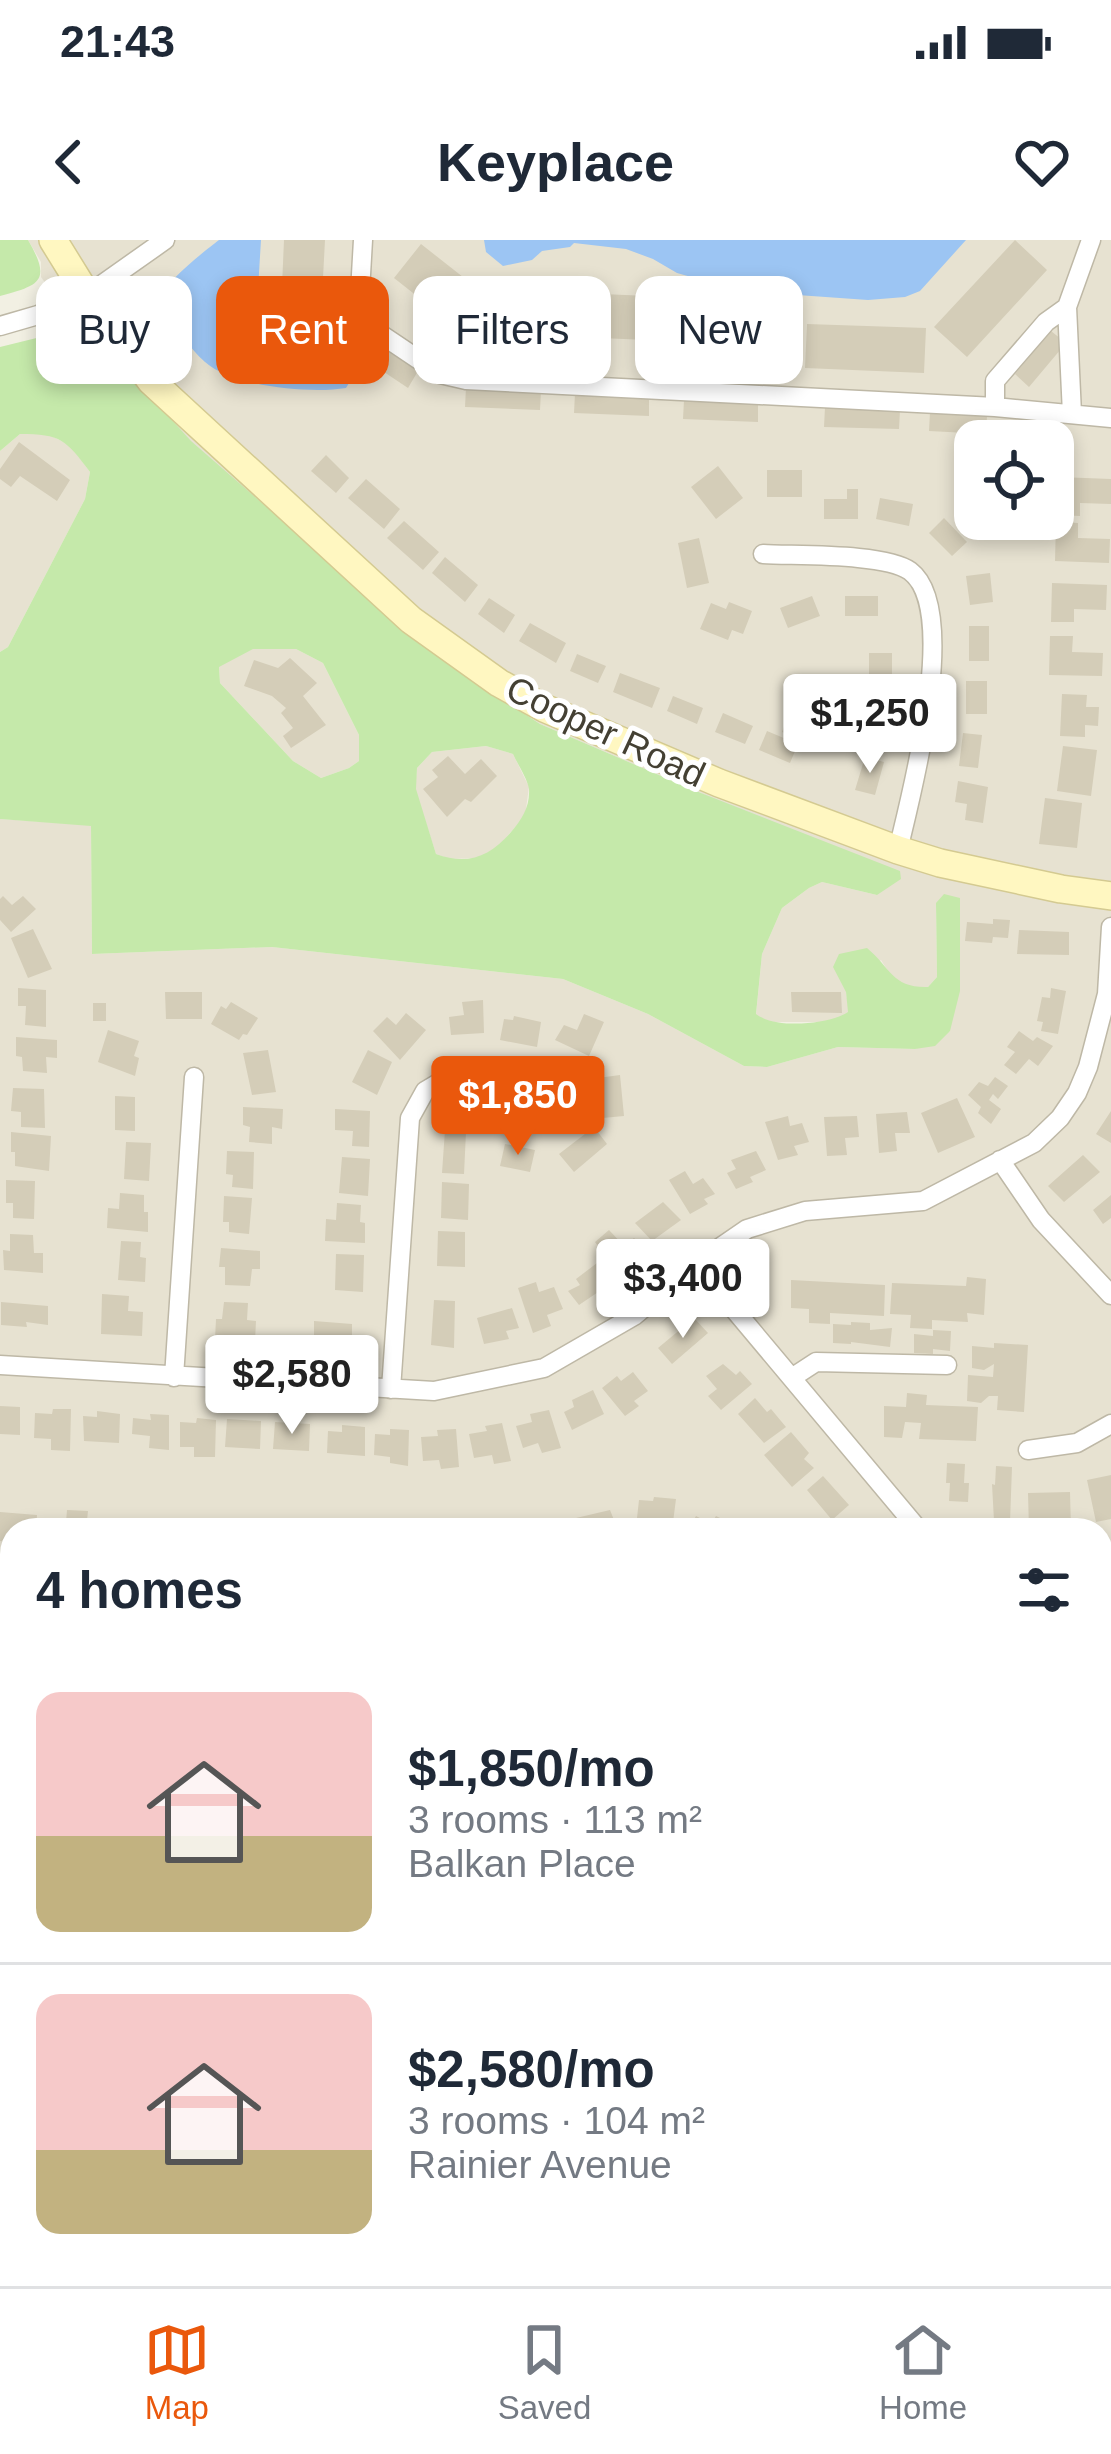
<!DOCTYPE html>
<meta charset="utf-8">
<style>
:root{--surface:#fff;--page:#f2f2f3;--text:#1f2937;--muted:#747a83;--line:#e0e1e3;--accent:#ea580c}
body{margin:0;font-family:Arial,sans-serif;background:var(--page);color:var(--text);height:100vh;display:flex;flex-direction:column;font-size:45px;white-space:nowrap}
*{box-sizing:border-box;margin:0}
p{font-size:39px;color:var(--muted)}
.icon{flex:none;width:66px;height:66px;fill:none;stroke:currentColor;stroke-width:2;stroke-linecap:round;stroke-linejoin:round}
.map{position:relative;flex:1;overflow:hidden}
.side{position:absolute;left:0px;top:1278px;width:1113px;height:768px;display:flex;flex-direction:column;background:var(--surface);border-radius:36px 36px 0 0;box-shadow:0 6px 18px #0003}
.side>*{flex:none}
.top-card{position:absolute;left:36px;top:36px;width:1041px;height:108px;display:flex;gap:24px}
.controls{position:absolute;left:954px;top:180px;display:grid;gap:24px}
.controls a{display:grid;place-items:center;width:120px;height:120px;border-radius:24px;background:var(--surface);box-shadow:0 6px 18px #0003;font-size:60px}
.price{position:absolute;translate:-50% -102px;padding:0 27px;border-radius:12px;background:#fff;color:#222;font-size:39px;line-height:78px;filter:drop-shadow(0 3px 6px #0008)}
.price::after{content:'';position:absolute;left:50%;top:72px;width:36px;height:27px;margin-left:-18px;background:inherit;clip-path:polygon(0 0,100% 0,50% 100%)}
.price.active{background:var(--accent);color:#fff}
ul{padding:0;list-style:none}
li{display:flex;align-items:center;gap:36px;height:300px;padding:0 36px}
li+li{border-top:3px solid var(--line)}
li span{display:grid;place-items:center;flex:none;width:336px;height:240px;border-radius:24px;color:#555}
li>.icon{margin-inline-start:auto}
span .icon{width:144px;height:144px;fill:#fffc;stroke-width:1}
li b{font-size:51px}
h2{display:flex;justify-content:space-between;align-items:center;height:144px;padding:0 36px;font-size:51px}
.chip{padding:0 42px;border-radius:24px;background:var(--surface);box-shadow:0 6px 18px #0003;font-size:42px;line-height:108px}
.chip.active{background:var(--accent);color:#fff}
.status{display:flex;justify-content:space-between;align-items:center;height:84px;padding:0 60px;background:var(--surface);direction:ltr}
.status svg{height:33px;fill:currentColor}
header{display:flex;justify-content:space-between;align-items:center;height:156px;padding:0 36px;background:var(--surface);font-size:54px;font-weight:800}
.dock{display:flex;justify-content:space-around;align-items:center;height:168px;border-top:3px solid var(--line);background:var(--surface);font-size:33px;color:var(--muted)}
.dock a{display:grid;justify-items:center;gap:6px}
.dock .active{color:var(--accent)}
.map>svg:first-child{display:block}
</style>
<div class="status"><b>21:43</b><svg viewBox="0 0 49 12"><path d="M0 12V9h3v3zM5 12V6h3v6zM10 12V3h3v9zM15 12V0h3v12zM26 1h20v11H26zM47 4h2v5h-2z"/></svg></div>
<header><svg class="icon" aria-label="back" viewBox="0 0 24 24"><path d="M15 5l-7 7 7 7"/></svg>Keyplace<svg class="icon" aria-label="heart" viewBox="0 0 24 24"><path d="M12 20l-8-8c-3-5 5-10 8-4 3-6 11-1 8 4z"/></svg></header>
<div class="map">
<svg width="1111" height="2046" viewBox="0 0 1111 2046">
<rect width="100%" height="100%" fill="#f2f0e3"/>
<path fill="#e7e2d1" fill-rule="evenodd" d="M28,0H1111V2046H0V579L91,585L92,714L272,707L563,739L648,774L744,826L767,827L838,807L915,809L950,791L936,663L937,737L928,747L909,748L891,736L881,720L846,752L849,772L834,782H767L756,775L762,714L782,668L809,648L822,642L877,655L701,553L540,484L436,415L190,201L93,93L77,88L41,37V22ZM975,201H1053V279H975ZM12,1290H1101V2034H12Z
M20,194H48L71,206L90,232L85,259L8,407L0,412V211Z
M252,409H296L323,423L359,495V521L349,528L321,538L293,521L220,443L219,426Z
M486,506L513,514L529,547L525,576L496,609L479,618L450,619L436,614L415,549L417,528L432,512Z"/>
<path fill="#c5e9aa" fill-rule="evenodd" d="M0,0H28C52,41 40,45 0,56Z
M77,88L93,93L191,201L436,415L540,484L701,553L900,631L901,639L877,655L822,642L809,648L782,668L762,714L756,774C775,789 828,785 848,772L846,752L833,727L839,714L867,708C891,728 892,748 928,747L937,737L936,663L944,654L960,658V751L950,791L935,806L915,809L838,807L767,827L744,826L648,774L563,739L272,707L92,714L91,586L0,579V412L8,407L85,259L90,232C66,200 61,194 20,194L0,211V107ZM253,409H296L323,423L359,495V521L349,528L321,538L293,521L220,443L219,427ZM486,506L513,514C518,525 527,538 529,549C530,567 522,579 511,592C490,616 468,626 436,614L416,549L417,528L432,512Z"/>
<path fill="#9cc5f3" d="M219,0H261L256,82L258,102C273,116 289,109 307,117C320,122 332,129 345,134L349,143L346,148C311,154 233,147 205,122C189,108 176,86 163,69C162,66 161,62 161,59C163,43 206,10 219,0Z
M484,0H966L920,51L905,57L868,60L741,51L677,33L653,19L626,9L574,3L570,7L542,11L532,20L503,26L486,12Z"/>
<path fill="#d4cdb8" d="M284,0H325L320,95L280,93Z
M1015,0L1047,30L967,117L934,87Z
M421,4L515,78L488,112L394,38Z
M532,51L649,56L647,100L530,95Z
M663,73L796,79L794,121L661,116Z
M807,84L926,88L924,133L805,128Z
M1051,91L1066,103L1029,147L1015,134Z
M370,100L418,131L408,148L360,116Z
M466,147L541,150L540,170L465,167Z
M575,153L649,157V176L574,173Z
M684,160L758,162V182L683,179Z
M825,167L900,170L899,189L824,187Z
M930,172L987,176L986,194L929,191Z
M19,202L70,240L57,261L20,236L11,247L0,239V229Z
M326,215L349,238L336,253L311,231Z
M718,226L743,258L716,279L691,247Z
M767,230H802V257H767Z
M1059,237L1111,239V264L1080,263V276L1057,275Z
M366,239L400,269L384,289L348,258Z
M847,249H858V279H824V259H847Z
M880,258L913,264L909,286L876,279Z
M944,278L967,302L952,316L929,293Z
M404,281L439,312L423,330L387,298Z
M1056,282L1078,283V298L1110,299L1109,323L1055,321Z
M699,298L709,343L687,348L678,303Z
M445,317L478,345L465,362L432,333Z
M990,333L993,362L970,365L966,336Z
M1052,343L1107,345L1106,370L1074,369V382H1051Z
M812,356L820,376L788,388L780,368Z
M845,356H878V376H845Z
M489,358L515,375L504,393L478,374Z
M729,362L752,371L743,394L732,390L728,400L700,389L711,363L726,369Z
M530,383L566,403L556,423L519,401Z
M969,386H989V421H969Z
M1050,396H1073L1072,412L1103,413L1102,436L1049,435Z
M869,413H892V442H869Z
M577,414L606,426L598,443L570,431Z
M290,418L317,443L303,456L326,485L291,508L283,496L293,488L281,473L286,468L272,456L244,446L254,420L278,428Z
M620,433L660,448L652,468L613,452Z
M966,441H987V474H966Z
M1062,454L1087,455L1086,467H1099L1098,486L1085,485V497L1060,496Z
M673,456L703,468L697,484L667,471Z
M868,462H888V495H868Z
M723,473L753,486L745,504L715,492Z
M789,473L808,481L800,499L782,492Z
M767,491L798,504L790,523L759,510Z
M963,493L982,495L978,528L959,526Z
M1063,506L1097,510L1091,556L1057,551Z
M448,516L465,534L481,519L497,536L471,562L465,559L447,577L423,549L438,537L432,530Z
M865,517L884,522L875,555L855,550Z
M958,541L988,547L983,583L965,580L967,564L955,562Z
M1045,558L1082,563L1077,608L1039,604Z
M3,656L12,665L23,656L36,669L11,692L0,680V659Z
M993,679L1010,680L1008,698L993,697L992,703L965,701L967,682L993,684Z
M33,689L52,729L28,738L11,698Z
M1019,690L1069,692V715L1017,714Z
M18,748L46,750V787L25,785L26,766H18Z
M1051,748L1066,751L1058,794L1041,791L1043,782L1037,781L1042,757L1050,758Z
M165,752H202V779H166Z
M791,752H841L842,773L792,772Z
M483,760L484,793L451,795L449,777L464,775L462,762Z
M231,762L258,778L247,795L243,794L239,800L211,784L221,766L226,769Z
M93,763H106V781H93Z
M406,773L426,790L400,820L373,791L387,777L396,785Z
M584,774L604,782L589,816L555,800L564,785L577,790Z
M514,776L541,782L537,807L500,800L504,779L513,780Z
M108,790L139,801L134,816L139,818L135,836L98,822Z
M1019,791L1033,801L1037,797L1053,806L1038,826L1029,819L1016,834L1004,825L1015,812L1007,807Z
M16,797L57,800V818L46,817L47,833L23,831L22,817L16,816Z
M268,810L276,852L252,855L243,813Z
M368,810L392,822L377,855L352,842Z
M620,835L624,876L603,878L598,838Z
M995,837L1008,846L998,859L993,854L989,860L1001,869L991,884L978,873L981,867L968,855L979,842L988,846Z
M13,848L44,849L45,888L21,887V872L11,871Z
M115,856L135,857V891L115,890Z
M957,858L975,897L938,913L921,873Z
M243,867L283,869L282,889L272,887V904L249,902L250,887L243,885Z
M335,869L370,871L369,907L352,906L353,891L335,890Z
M1111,871V903L1096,894Z
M907,872L910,893H895L897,911L879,913L876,874Z
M788,876L790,886L802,883L809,902L794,906L798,915L778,920L765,882Z
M857,876L859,897L845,898L847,915L827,916L824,877Z
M594,887L607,904L574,932L559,914Z
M445,890L466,892L464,934L442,933Z
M11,892L51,896L49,931L15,926V912H11Z
M126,902L151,903L149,941L124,939Z
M505,904L535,910L530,932L500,926Z
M227,911L254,912L253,949L232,947L233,935L226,934Z
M756,911L766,930L750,937L753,942L736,949L727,933L736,929L731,920Z
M1083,915L1100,932L1064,962L1048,946Z
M342,917L370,919L368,956L339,953Z
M685,931L693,944L703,938L715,954L704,959L708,964L690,974L669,940Z
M6,940L35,941L34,979L13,978V963H6Z
M442,942L469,944L468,980L441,978Z
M120,953L144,955V972H148V992L107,988L108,968L119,969Z
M1111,955V978L1103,984L1093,970Z
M224,956L252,958L249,994L229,992V982H223Z
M663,962L681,980L652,1001L635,983Z
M337,963L361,965L360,982L365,983V1003L325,1001L326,979L336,980Z
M609,990L624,1006L634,998L647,1011L619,1034L595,1002Z
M438,991L465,992V1027L437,1026Z
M10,994L33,995L34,1013H43V1033L4,1030L3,1010L10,1011Z
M121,1001L141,1002L140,1017L146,1018L145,1042L118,1040Z
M221,1008L260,1011V1029H252L250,1046L225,1045V1027H219Z
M336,1014L364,1015L363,1052L335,1050Z
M597,1023L613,1042L579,1065L568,1051L580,1045L576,1039Z
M967,1037L986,1039L984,1075L967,1073L968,1082L932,1080V1089L910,1088L911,1075L890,1074L892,1043L966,1046Z
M791,1040L885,1045L884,1076L830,1073V1084L809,1083V1069L791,1068Z
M536,1042L539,1052L554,1047L563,1069L547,1075L551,1086L533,1093L518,1048Z
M102,1054L129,1056L128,1071L143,1072L142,1096L101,1094Z
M434,1060L455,1061L454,1108L431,1105Z
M1,1062L48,1066V1085L26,1082L27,1087L1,1085Z
M224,1062L248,1063L247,1080L256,1081L255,1101L215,1099L216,1079H222Z
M512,1068L519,1088L506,1091L509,1099L484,1104L477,1078Z
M694,1078L708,1093L672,1124L658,1108Z
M314,1081L352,1084V1106L314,1104Z
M851,1082L870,1083V1090L892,1088L890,1107L851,1102V1104L833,1103V1084L851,1085Z
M933,1090L951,1091L950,1111L933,1109V1114L914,1113V1094L933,1096Z
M994,1103L1028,1105L1024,1172L997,1170L998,1156H989L981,1163L967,1161L968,1135L993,1137L994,1124L984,1130L972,1128V1106L994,1108Z
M723,1124L736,1135L740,1131L752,1144L721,1170L708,1156L717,1149L706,1136Z
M633,1132L648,1151L634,1161L639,1166L625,1176L602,1148L617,1136L621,1141Z
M593,1150L604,1174L572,1190L564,1172L574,1167L572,1160Z
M907,1153L927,1155L926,1165L978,1167L976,1201L919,1199L921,1183L905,1182L902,1198L884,1197V1166L906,1167Z
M755,1158L767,1172L771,1169L786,1187L764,1203L738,1174Z
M0,1166L20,1167V1195L0,1194Z
M53,1169H71L70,1211L51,1210V1199L34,1198L35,1173L52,1174Z
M549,1170L561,1208L542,1213L538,1203L523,1208L516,1186L532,1182L530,1174Z
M97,1171L120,1174L119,1203L84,1201L83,1176L97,1177Z
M150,1174L169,1175V1210L149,1208L150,1196L132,1194L133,1178L151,1180Z
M197,1178L216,1180L215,1217H194V1207H180V1182L196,1183Z
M227,1179L261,1181L260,1209L225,1207Z
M275,1182L310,1184L309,1211L273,1209Z
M502,1183L511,1221L494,1224L492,1215L474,1218L469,1194L487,1191L485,1186Z
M342,1185L365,1187V1216L327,1213L328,1191L342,1192Z
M390,1189L409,1190L408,1226L390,1223V1217L374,1215L375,1194L390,1195Z
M456,1189L459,1227L441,1229L439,1220L423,1221L421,1197L438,1196L437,1190Z
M791,1192L809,1213L804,1219L814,1228L792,1247L764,1215Z
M947,1223L965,1224L964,1243H969L968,1262L949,1261L950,1243H946Z
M996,1226L1012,1227L1010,1282L994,1281L992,1244L995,1245Z
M1111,1235V1279L1096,1282L1087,1240Z
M823,1236L849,1265L832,1280L807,1250Z
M1070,1252L1071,1290H1029L1028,1253Z
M654,1257L676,1259L672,1290H651L652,1281L637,1278L639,1260L653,1261Z
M67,1270L88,1271L86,1290H50L51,1282H66Z
M610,1270L618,1290H580L576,1278Z
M0,1272L37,1275L36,1290H12V1303L0,1301Z
M696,1276L711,1284L716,1276L732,1284L729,1290H688Z
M305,1278L322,1279L321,1290H286L287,1284L304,1285Z
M0,1382L12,1383V1418L0,1417Z
M0,1490H9L11,1527L0,1528Z
M1101,1553H1111V1593H1101Z
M0,1710L12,1712V1749L0,1748Z
M1109,1860L1111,1885L1101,1892V1866Z
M5,1893H12V1939L1,1938Z
M1111,1898V1944L1101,1931V1906Z
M12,1958V1983L0,1986V1962Z
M12,2002V2025L0,2029V2005Z
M1101,2017L1111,2028V2046H1080L1070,2034H1101Z
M27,2034H70L73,2046H0V2042Z
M497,2034H505L511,2046H484L482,2041Z
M711,2034L716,2046H689L688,2042Z
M731,2034H757L762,2046H736Z
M771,2034H798L802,2044L776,2046Z
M910,2034H953L948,2046H905Z"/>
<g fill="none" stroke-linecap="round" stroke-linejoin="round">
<defs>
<path id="street" d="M363,0L359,69L370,87L440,134L466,140L995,167L1111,178
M0,86L38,75L87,55L165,0
M995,167V141L1046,82L1067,67
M1072,174L1067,67L1091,0
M763,314C797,316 885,313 910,331C961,369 911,555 898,610
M1000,920L1041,980L1111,1055
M696,1024L919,1290
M0,1125L434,1151L544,1128L634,1076L696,1024L747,989L805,971L923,961L1034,903L1060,878L1077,853L1088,827L1107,754L1111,687
M174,1137L194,837
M793,1137L816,1122L947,1125
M391,1149L410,878L425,851L452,835L502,845L546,861
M1028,1210L1077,1203L1111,1184
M0,1348H12
M1101,1427L1111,1420
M0,1570L12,1569
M1101,1701L1111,1695
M1101,1777L1111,1794
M0,1790L12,1792
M125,2034L171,2046
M545,2034L550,2046
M816,2034L821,2046
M991,2046L999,2034"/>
<path id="secondary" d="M53,0L87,55L151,141L411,380L499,443L544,468L719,543L898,610L940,623L1061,649L1111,656"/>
</defs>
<use href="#street" stroke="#beb8a6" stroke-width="21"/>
<use href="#secondary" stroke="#d4ca91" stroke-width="30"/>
<use href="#street" stroke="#fff" stroke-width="18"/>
<use href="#secondary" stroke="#fff7c1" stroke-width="27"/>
</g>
<g text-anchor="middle" stroke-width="10" stroke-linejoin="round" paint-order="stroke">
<g font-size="36" fill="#444033" stroke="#fff">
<text transform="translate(606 491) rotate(25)" y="13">Cooper Road</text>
</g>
</g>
</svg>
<div class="controls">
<a><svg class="icon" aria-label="locate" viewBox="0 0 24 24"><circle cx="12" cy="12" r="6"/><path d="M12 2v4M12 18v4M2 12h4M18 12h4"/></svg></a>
</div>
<b class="price" style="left:870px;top:536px">$1,250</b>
<b class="price active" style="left:518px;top:918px">$1,850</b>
<b class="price" style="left:683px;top:1101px">$3,400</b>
<b class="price" style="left:292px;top:1197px">$2,580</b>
<div class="top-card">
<a class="chip">Buy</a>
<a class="chip active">Rent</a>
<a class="chip">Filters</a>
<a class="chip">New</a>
</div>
<section class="side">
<h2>4 homes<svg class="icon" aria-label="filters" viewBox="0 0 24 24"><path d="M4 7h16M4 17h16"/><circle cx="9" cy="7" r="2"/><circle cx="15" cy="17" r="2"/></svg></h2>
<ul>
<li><span style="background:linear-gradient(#f6c9c9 60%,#c2b280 0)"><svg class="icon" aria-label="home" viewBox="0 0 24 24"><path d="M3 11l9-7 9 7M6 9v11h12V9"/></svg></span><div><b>$1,850/mo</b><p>3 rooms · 113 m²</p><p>Balkan Place</p></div></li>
<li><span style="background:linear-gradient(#f6c9c9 65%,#c2b280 0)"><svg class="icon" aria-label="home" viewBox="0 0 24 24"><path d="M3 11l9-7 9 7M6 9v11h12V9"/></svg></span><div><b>$2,580/mo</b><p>3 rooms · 104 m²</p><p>Rainier Avenue</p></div></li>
</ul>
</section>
</div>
<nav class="dock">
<a class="active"><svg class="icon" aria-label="map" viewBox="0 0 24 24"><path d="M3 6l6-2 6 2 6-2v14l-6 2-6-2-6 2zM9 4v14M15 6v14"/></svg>Map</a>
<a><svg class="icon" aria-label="saved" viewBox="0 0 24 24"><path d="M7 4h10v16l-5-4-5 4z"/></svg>Saved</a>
<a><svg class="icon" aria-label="home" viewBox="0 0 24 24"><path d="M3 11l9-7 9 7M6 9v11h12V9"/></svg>Home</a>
</nav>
